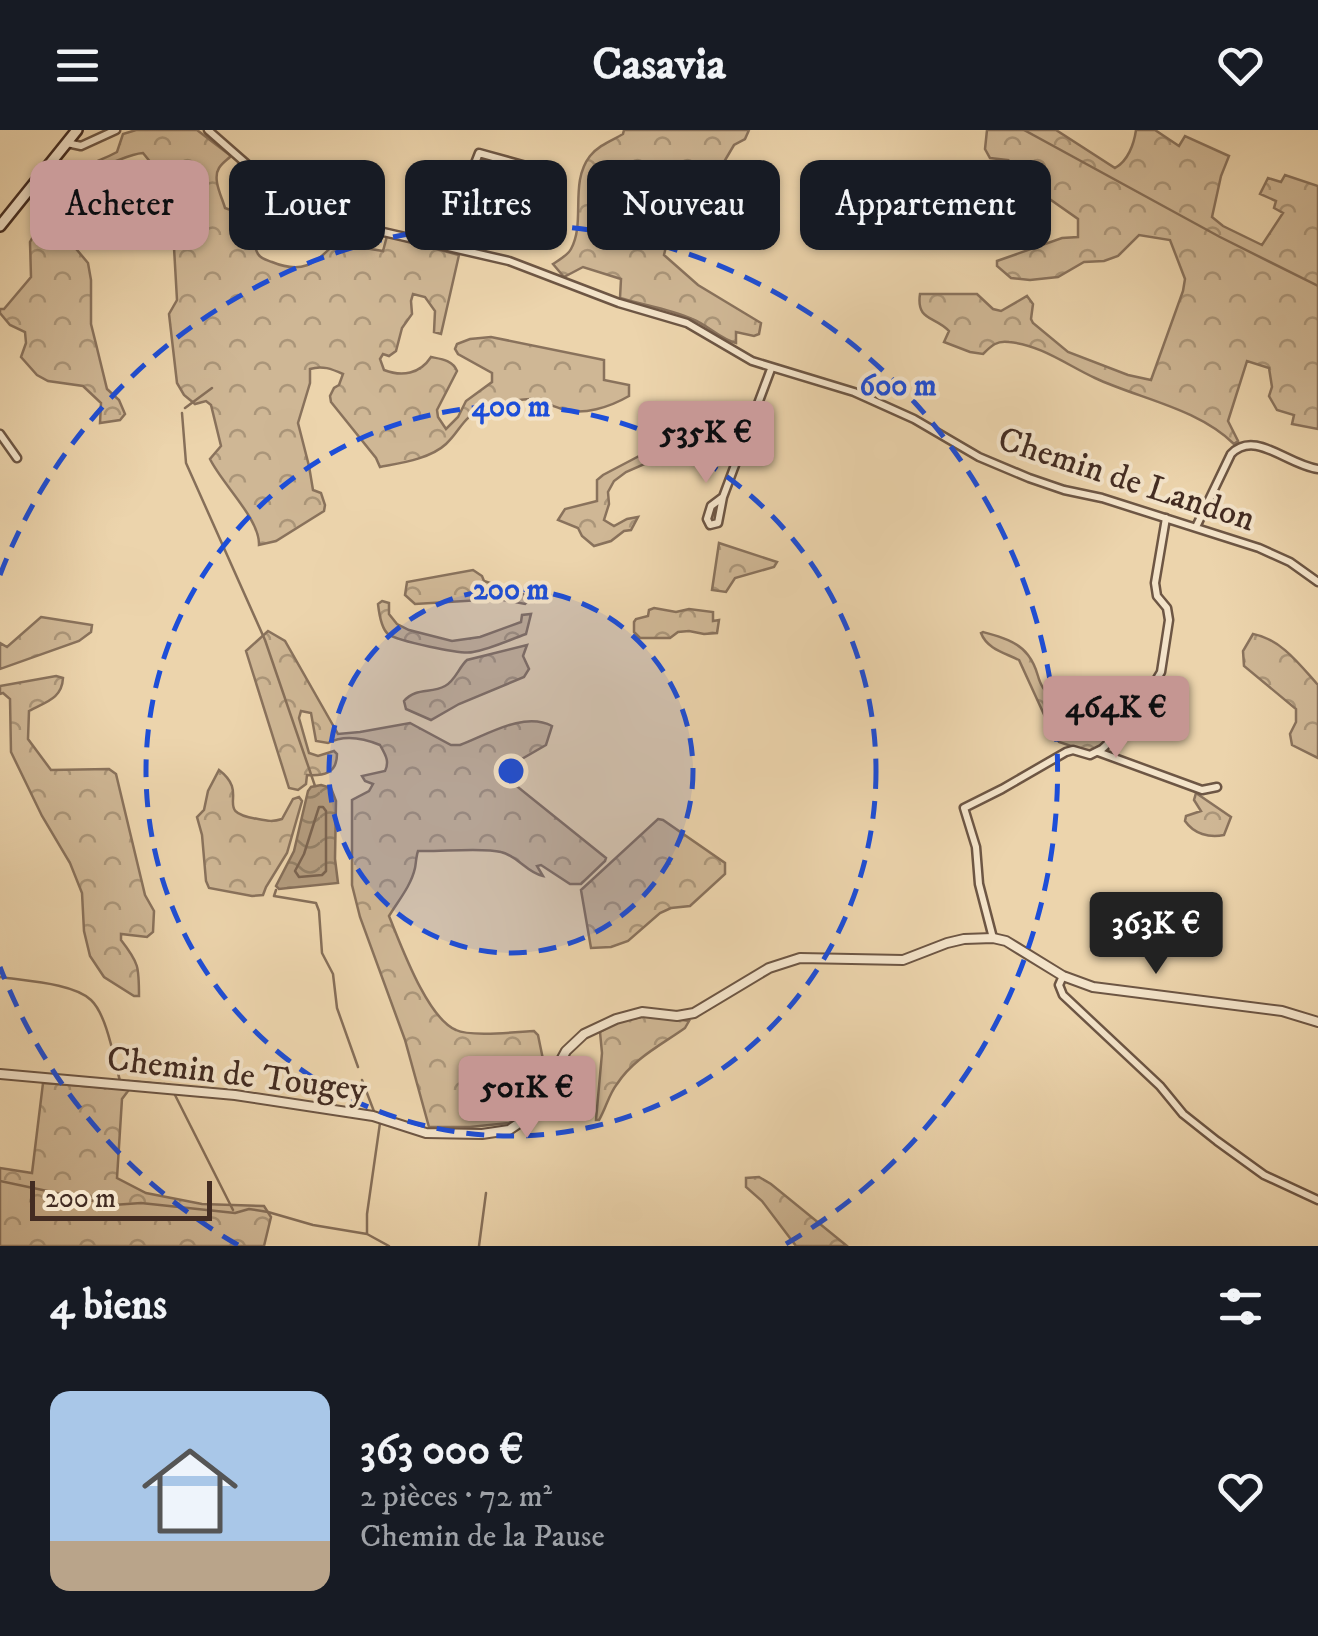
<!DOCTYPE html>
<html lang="fr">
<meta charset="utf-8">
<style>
:root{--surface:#171b24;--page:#242831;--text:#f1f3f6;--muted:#9ea1a6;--accent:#c59692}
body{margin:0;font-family:"IM FELL DW Pica",serif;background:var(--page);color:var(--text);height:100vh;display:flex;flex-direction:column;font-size:38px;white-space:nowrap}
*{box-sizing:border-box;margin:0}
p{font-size:32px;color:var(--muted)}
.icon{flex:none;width:55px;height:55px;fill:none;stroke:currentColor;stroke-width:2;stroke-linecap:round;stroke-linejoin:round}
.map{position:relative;height:1116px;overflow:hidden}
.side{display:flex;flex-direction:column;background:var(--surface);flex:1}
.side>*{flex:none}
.hud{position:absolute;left:30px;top:30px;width:1260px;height:90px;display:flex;gap:20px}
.scale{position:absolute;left:30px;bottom:25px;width:182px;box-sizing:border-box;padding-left:10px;border:5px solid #432c22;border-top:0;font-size:28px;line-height:35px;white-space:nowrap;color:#432c22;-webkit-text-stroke:8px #f3e3c9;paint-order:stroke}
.price{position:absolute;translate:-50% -85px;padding:0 22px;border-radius:10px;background:var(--accent);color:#111;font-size:32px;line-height:65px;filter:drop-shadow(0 2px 5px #0008)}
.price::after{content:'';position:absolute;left:50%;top:60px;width:30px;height:22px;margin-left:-15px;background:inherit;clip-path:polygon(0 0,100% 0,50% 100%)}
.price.selected{background:#222;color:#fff}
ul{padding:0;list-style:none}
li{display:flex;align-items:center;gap:30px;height:250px;padding:0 50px}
li span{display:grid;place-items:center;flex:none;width:280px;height:200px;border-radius:20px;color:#555}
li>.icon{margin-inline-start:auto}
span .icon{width:120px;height:120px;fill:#fffc;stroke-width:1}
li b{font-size:42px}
h2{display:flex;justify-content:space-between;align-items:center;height:120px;padding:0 50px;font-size:42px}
.chip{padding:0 35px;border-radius:20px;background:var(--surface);box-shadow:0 2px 8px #0004;font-size:35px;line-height:90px}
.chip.selected{background:var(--accent);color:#111}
header{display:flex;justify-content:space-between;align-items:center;height:130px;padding:0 50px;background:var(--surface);font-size:45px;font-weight:700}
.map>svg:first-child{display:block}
</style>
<header><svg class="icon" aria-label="menu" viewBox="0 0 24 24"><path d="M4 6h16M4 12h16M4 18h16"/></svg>Casavia<svg class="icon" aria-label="heart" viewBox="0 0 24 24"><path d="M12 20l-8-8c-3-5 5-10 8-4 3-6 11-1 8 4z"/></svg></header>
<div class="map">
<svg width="1318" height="1116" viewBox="0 0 1318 1116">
<defs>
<pattern id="forest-crowns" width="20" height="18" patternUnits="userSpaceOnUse" patternTransform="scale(2.5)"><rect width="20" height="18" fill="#cfb795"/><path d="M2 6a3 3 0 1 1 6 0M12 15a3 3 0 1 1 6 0" fill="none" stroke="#aa9579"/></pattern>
<pattern id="water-waves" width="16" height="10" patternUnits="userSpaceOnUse" patternTransform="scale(2.5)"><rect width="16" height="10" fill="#b39b7d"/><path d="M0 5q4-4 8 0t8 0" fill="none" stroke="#937f66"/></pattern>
</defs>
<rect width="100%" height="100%" fill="#ecd4ac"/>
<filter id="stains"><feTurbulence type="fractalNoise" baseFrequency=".002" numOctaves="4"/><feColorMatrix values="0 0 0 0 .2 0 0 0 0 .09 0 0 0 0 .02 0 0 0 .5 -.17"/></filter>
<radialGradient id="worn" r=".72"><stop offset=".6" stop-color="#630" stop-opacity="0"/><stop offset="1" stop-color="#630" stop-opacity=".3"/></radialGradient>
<path fill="url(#forest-crowns)" stroke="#89725c" stroke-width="2.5" d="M136,0H197L231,26C227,30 222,33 219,38C212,49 222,67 225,78L233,81L245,79L249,84C251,96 252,114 258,124C261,129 267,130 272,132C301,144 315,135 335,113L383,121L387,106L459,125L441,204L434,202L435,181L425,167L413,164L411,171L412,184L402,198L396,221L389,226L383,224L380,229L384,240C402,247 420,244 431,227C441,229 453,230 457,241L437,280L438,287L446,299L458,287L466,271L492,252V243L458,224L455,219L457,214L470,209L491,207L604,230V250L629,255V266C610,277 583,286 562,279C552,276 542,270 532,269C518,269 499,274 486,278C462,286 462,299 446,314C430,329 400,333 380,337L376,328L331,272L330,266L334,258L339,255L343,244C332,239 322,235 310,239V253L298,293L309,336L313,360L321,363L325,375L324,381L276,411L259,415C260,389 222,354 210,329L221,316L211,275L206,271L195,274L184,265L177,253L169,184L177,170L171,65L156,39L143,23C129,24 117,32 104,35C101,49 92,53 84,63C72,77 72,97 72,114L88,133L91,150V194L96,214L107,259L119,270L125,284L120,290L100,293L101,273L83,256L48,251L37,245L21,227L26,213L25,202L10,195L0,183V179H4L31,147L30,112L58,61L71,57C87,28 92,36 117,22L123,4Z
M624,0H749L745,9L734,15L708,59L667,112L664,125L698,155L761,193L759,204L754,206L736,202V213C720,209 708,195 692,189C670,179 643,175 620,168L621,149L583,137L564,147L553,134C559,130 568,125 571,119C586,92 569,53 590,26C599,15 611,11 623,4Z
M987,0H1056L1115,38C1128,31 1134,14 1136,0H1155L1179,16L1185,6L1229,26L1221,46L1212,87L1223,96L1262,115L1283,83L1274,78L1276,71L1260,64L1268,48L1281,52L1285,45L1318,56V299L1292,294L1294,285L1277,280L1269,266L1272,257L1269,238L1247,231L1228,291L1238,311L1234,314C1197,278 1140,269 1095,248C1067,235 1041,215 1009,212C997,210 991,216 983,224L970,222L944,212L949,201C935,186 916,191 920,164H977L993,179L1001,181L1027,166L1033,174L1031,189L1033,193L1068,222L1128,245L1151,250L1183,161L1185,149L1170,110L1139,105L1118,126L1104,131L1084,132L1058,147L1030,150L1011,148L997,136V131L1062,108L1078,107V89L1014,44L1000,48C995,70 1020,84 1036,97L1032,102C1026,103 1020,105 1014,104C995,103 977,80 969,63L1007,34L1008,30L990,28L985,19Z
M664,313L668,317L665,325L626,342L614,351L608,362L609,374L604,390L614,396L627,389L638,387L631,400L624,401L611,411L594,416L582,406L578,398L558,390L565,379L597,371V350L603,345Z
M719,413L777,432L774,437L735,448L726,462L712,460Z
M473,440L482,446L484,451L523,464L527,472L525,474L498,469L415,474L405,465L407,452Z
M382,471L389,473V484L397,494L409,500L452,511L480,507L521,492L522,485L531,484L526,504C509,510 491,519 473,522C461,525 398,511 388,504C381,498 379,483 378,474Z
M654,478L676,482L689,479L713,482V491L719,490L717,503L704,504L689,501L678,502L670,508H640L634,502V492L636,489L648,486L649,480Z
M41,487L92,495L91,502L79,511L0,539V513L7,517Z
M268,501L285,511L338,604L360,602L410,593L451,615H460C487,605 524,581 552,596L546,615L513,634L511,648L514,654L606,728L605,731L581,754H570L541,735L537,736L543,746C527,743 518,726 501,722C483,717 439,722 418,721C416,727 416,733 415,738C411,756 398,771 389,786C401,815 427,888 456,900C470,907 516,902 534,901L538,905L546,944L538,964L522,985L509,993L499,994L470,997H429L405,910L360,787L352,755V670L369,661L373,654L365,651L362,646L385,641C390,631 385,624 380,615C363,608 345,604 328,613L316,611L311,583L301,581L299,588L309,623L318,626L334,621L337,624C337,644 323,646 307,645L306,654L298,660L289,658L246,521Z
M983,502C998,506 1018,511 1028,525C1044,546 1031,554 1060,573L1059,580L1113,604L1092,623L1059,612L1052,602L1019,530C1005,523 987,519 981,503Z
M1253,504C1281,509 1300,535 1318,555V628L1292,615L1290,604L1296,592V579L1244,536L1243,521Z
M527,515L523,526L529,539L524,547L459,574L431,590L406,579L404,571C416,557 431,564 445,556C455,551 459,537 467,530Z
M56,546L63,548C62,569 45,572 29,581L28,609L51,640L109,639L116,644L145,765L154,781L153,802L147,807L121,804V810C139,833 139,837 139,866H134L104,847L90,826L84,801L82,763L70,733L42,686L11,622L10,569L3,563L0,564V556Z
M219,640C252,665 210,682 258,689C268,691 273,692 282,689L293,669L299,667L302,671L287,723L266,757L263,765L252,766L209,758L206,751L202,705L197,687L204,680L208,661Z
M1196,663L1231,687L1224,705C1209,708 1194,704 1185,691L1186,686L1201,681L1194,670Z
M658,689L663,690L725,733V744L690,776L671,778L660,783L628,811L611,817L591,818L581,760Z
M651,885L689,891L685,898C661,915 633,929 617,954C609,964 606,978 599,990H596L602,923L600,902L617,892Z
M43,953L124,959L128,961L122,969L117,1048L146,1063L202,1074L264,1076L271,1087L264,1116H0V1038L32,1043Z
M759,1047L771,1054L847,1116H796L762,1071L746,1057V1048Z"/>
<path fill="url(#water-waves)" stroke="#866f59" stroke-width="2.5" d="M321,655L331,658L336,671L335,729L338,753L279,759L276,756L294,721L308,661L311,657Z"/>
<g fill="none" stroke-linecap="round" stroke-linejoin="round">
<path stroke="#7b6450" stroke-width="2.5" d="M319,677H323L326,681V741L322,745L299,747L295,741L304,724Z"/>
<path stroke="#866f59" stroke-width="2.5" d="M1024,0L1220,107L1318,156
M185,278L212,258
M182,283L186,333L265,510L315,656
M276,760L274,766L316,773L319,781L322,823L333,844L337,878L358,937
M0,847C25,851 73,853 91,870C107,885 114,929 120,951H123
M362,950L375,984
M128,951L161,954
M164,954L170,955
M175,965L233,1080
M0,1051L113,1075L141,1073L235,1083L249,1079L268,1082L313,1095L367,1104L389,1116
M367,1104V1084L380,993
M479,1116L486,1063"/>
<defs>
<path id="minor" d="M208,0L274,58L327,85L366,98L509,131L619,173L687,193L752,231L854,262L914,289L979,327L1029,348L1064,360L1102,368L1259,418L1290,432L1318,452
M67,13L81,16L116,0
M443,115L479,23L555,44
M0,304L17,328
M723,367L718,393L710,395L707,389L711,376L723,367L771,239
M1196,397L1231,324C1255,299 1287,335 1318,339
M1098,622L1202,660L1217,657
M993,808L979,754L976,717L964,678L1002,659L1066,622L1073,620L1090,625L1102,619L1130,593L1161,542L1169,490L1167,478L1157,466L1155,453L1166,388
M1063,846L1059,855L1063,865L1160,956L1183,984L1217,1011L1264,1045L1318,1070"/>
<path id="tertiary" d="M0,944L235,965L373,986L426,1003L482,1004L509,1000L531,985L566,921L584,904L616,889L642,882L677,886L694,883L769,838L800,828L903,830L947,813L964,809L993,808L1006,811L1063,846L1093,857L1282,881L1318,892"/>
<path id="secondary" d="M0,96L77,0"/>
</defs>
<use href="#minor" stroke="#6d5644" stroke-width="11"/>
<use href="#tertiary" stroke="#6d5644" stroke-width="12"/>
<use href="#secondary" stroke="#432c22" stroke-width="14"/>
<use href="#minor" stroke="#f3e3c9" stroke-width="6"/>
<use href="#tertiary" stroke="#f3e3c9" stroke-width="8"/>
<use href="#secondary" stroke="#f3e3c9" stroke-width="9"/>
</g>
<circle cx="511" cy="641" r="182" fill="#1d4ed8" fill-opacity=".12"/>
<g fill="none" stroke="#1d4ed8" stroke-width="5" stroke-dasharray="18 12">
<circle cx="511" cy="641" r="182"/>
<circle cx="511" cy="641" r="365"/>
<path d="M238 1115A547 547 0 0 1 0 837M0 445A547 547 0 1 1 784 1115"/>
</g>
<g text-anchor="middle" stroke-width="8" stroke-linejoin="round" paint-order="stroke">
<g font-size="35" fill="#432c22" stroke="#f3e3c9">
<text transform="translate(1127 348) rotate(18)" y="12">Chemin de Landon</text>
<text transform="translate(237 943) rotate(7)" y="12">Chemin de Tougey</text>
</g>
</g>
<circle cx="511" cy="641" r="15" fill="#1d4ed8" stroke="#f3e3c9" stroke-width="5"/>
<g font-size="30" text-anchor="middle" font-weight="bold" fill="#1d4ed8" stroke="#f3e3c9" stroke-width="8" stroke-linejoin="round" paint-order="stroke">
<text x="898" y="265">600 m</text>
<text x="511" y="286">400 m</text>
<text x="511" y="469">200 m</text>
</g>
<rect width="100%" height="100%" filter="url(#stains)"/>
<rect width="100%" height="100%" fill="url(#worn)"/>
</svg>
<div class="scale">200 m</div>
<b class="price" style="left:706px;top:356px">535K €</b>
<b class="price" style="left:1116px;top:631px">464K €</b>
<b class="price selected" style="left:1156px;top:847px">363K €</b>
<b class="price" style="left:527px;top:1011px">501K €</b>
<div class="hud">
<a class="chip selected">Acheter</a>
<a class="chip">Louer</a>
<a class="chip">Filtres</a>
<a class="chip">Nouveau</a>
<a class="chip">Appartement</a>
</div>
</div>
<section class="side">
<h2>4 biens<svg class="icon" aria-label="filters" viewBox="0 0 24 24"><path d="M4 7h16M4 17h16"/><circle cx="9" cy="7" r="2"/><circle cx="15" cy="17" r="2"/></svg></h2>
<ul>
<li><span style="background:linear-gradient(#a9c7e8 75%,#b9a48a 0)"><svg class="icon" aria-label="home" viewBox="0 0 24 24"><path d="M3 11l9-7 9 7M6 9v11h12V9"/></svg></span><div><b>363 000 €</b><p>2 pièces · 72 m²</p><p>Chemin de la Pause</p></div><svg class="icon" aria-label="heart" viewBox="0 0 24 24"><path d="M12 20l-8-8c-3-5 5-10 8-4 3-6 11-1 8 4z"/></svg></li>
</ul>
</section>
